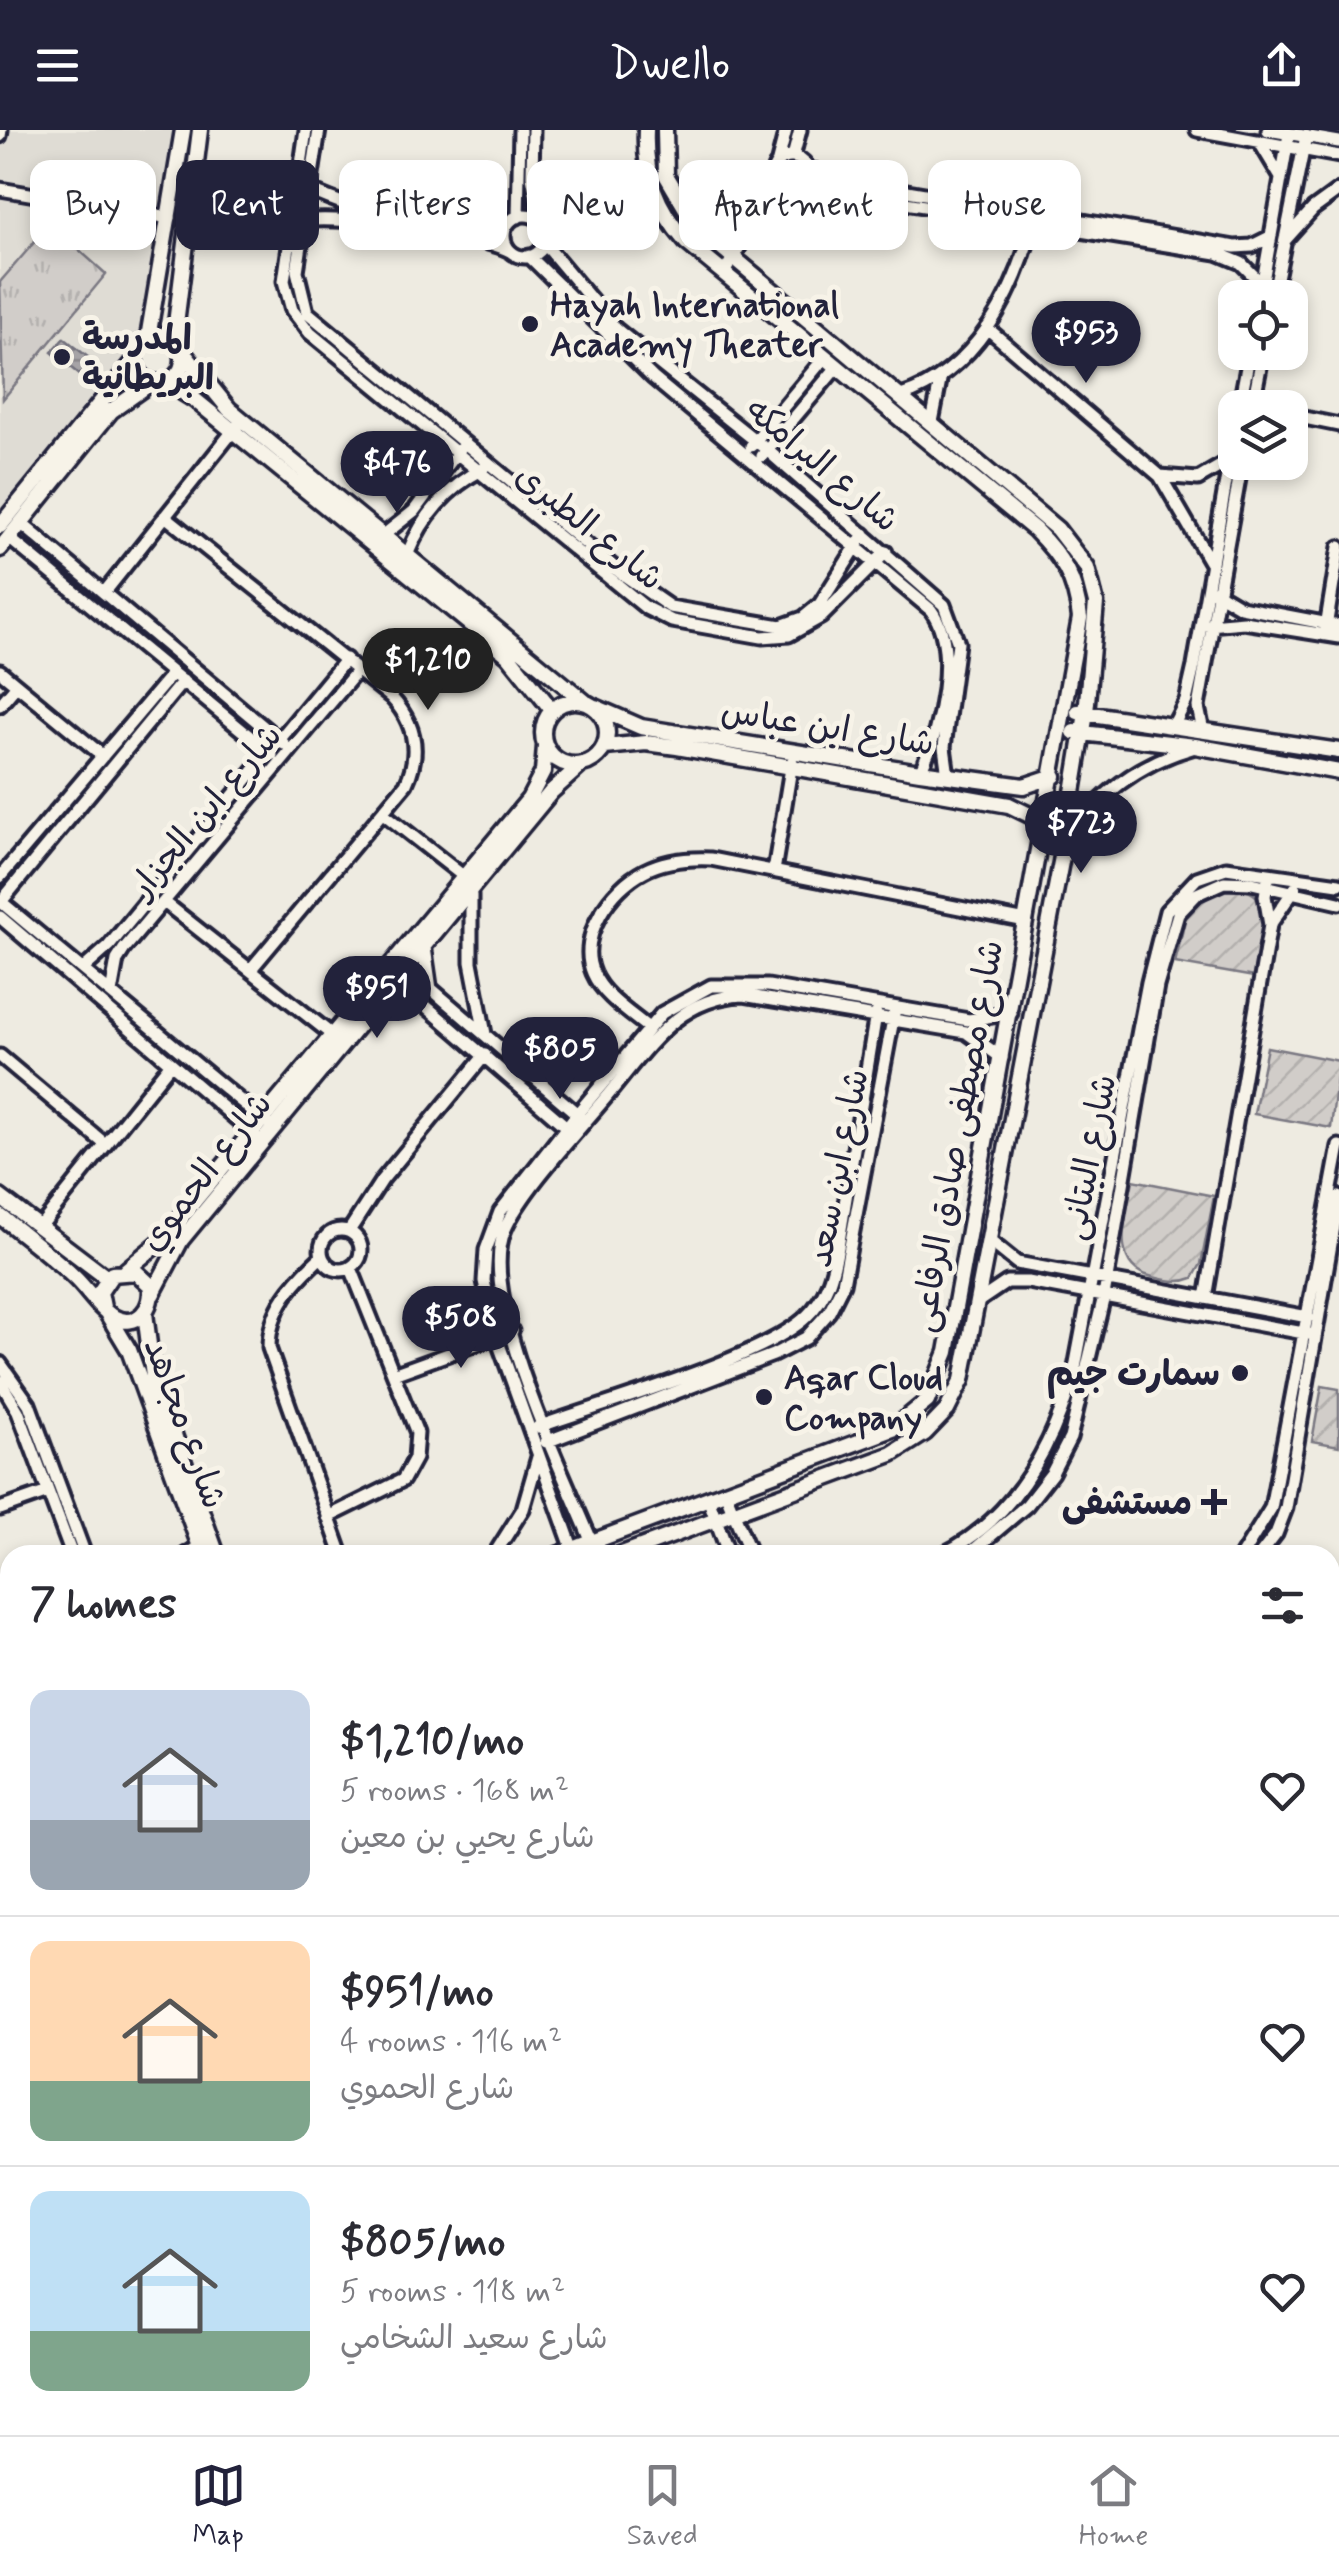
<!DOCTYPE html>
<meta charset="utf-8">
<style>
:root{--surface:#fff;--page:#f7f7f7;--text:#2b2b33;--muted:#7c7c81;--line:#e1e1e2;--accent:#22223b}
body{margin:0;font-family:Mynerve,"Playpen Sans Arabic",sans-serif;background:var(--page);color:var(--text);height:100vh;display:flex;flex-direction:column;font-size:38px;white-space:nowrap}
*{box-sizing:border-box;margin:0}
p{font-size:32px;color:var(--muted)}
.icon{flex:none;width:55px;height:55px;fill:none;stroke:currentColor;stroke-width:2;stroke-linecap:round;stroke-linejoin:round}
.map{position:relative;flex:1;overflow:hidden}
.sheet{position:absolute;left:0px;top:1415px;width:1340px;height:890px;display:flex;flex-direction:column;background:var(--surface);border-radius:30px 30px 0 0;box-shadow:0 5px 15px #0003}
.sheet>*{flex:none}
.banner{position:absolute;left:30px;top:30px;width:1280px;height:90px;display:flex;gap:20px}
.tools{position:absolute;left:1218px;top:150px;display:grid;gap:20px}
.tools a{display:grid;place-items:center;width:90px;height:90px;border-radius:20px;background:var(--surface);box-shadow:0 5px 15px #0003;font-size:50px}
.price{position:absolute;translate:-50% -85px;padding:0 22px;border-radius:35px;background:var(--accent);color:#fff;font-size:32px;line-height:65px;filter:drop-shadow(0 2px 5px #0008)}
.price::after{content:'';position:absolute;left:50%;top:60px;width:30px;height:22px;margin-left:-15px;background:inherit;clip-path:polygon(0 0,100% 0,50% 100%)}
.price.on{background:#222;color:#fff}
ul{padding:0;list-style:none}
li{display:flex;align-items:center;gap:30px;height:250px;padding:0 30px}
li+li{border-top:2px solid var(--line)}
li span{display:grid;place-items:center;flex:none;width:280px;height:200px;border-radius:20px;color:#555}
li>.icon{margin-inline-start:auto}
span .icon{width:120px;height:120px;fill:#fffc;stroke-width:1}
li b{font-size:42px}
h2{display:flex;justify-content:space-between;align-items:center;height:120px;padding:0 30px;font-size:42px}
.pill{padding:0 35px;border-radius:20px;background:var(--surface);box-shadow:0 5px 15px #0003;font-size:35px;line-height:90px}
.pill.on{background:var(--accent);color:#fff}
header{display:flex;justify-content:space-between;align-items:center;height:130px;padding:0 30px;background:var(--accent);color:#fff;font-size:45px;font-weight:600}
.tabs{display:flex;justify-content:space-around;align-items:center;height:140px;border-top:2px solid var(--line);background:var(--surface);font-size:28px;color:var(--muted)}
.tabs a{display:grid;justify-items:center;gap:5px}
.tabs .on{color:var(--accent)}
.map>svg:first-child{display:block}
</style>
<header><svg class="icon" aria-label="menu" viewBox="0 0 24 24"><path d="M4 6h16M4 12h16M4 18h16"/></svg>Dwello<svg class="icon" aria-label="share" viewBox="0 0 24 24"><path d="M12 15V3M7 8l5-5 5 5M5 13v7h14v-7"/></svg></header>
<div class="map">
<svg width="1339" height="2305" viewBox="0 0 1339 2305">
<defs>
<pattern id="grass-tufts" width="24" height="20" patternUnits="userSpaceOnUse" patternTransform="scale(2.5)"><rect width="24" height="20" fill="#d1cdc9"/><path d="M3 7l-1-3M5 7V3M7 7l1-3M15 17l-1-3M17 17v-4M19 17l1-3" fill="none" stroke="#b3b0ae"/></pattern>
<pattern id="garden-furrows" width="10" height="10" patternUnits="userSpaceOnUse" patternTransform="scale(2.5)"><rect width="10" height="10" fill="#d1cdc9"/><path d="M-1 1l2-2M0 10L10 0M9 11l2-2" fill="none" stroke="#b3b0ae"/></pattern>
<pattern id="water-rules" width="6" height="5" patternUnits="userSpaceOnUse" patternTransform="scale(2.5)"><rect width="6" height="5" fill="#a6a3a6"/><path d="M0 2.5h6" fill="none" stroke="#878488"/></pattern>
</defs>
<rect width="100%" height="100%" fill="#eeebe1"/>
<filter id="ink" filterUnits="userSpaceOnUse"><feTurbulence type="fractalNoise" baseFrequency=".01" numOctaves="2"/><feDisplacementMap in="SourceGraphic" scale="20" xChannelSelector="R" yChannelSelector="G"/><feConvolveMatrix kernelMatrix="1 2 1 2 8 2 1 2 1" color-interpolation-filters="sRGB"/></filter>
<g filter="url(#ink)">
<path fill="#dfdcd4" d="M0,0H180L147,194L136,221L0,388Z
M1339,1642V2305H0V2146L10,2142V2295H1330V1645Z"/>
<path fill="url(#grass-tufts)" stroke="#7a7882" stroke-width="2.5" d="M50,94L106,144L3,269L0,152Z"/>
<path fill="url(#garden-furrows)" stroke="#7a7882" stroke-width="2.5" d="M1231,758C1284,760 1261,810 1254,847L1175,833L1187,782L1215,762Z
M1267,917L1339,931L1331,998L1254,984Z
M1133,1050L1214,1066L1201,1134L1193,1148C1179,1154 1167,1150 1153,1147C1107,1138 1127,1082 1133,1050Z
M1322,1256L1339,1259V1316L1312,1311Z"/>
<path fill="url(#water-rules)" stroke="#716f7b" stroke-width="2.5" d="M64,208L94,232L82,247L52,222Z"/>
<g fill="none" stroke-linecap="round" stroke-linejoin="round">
<defs>
<path id="minor" d="M306,0L284,151L292,180L310,203L646,478L672,491L762,507L789,505L821,487L886,422
M319,0L297,141L307,182L621,443L670,477L781,496L803,488L820,474L864,404
M533,0L532,46L541,94
M1197,0L1339,26
M1268,0L1339,12
M0,6L1,0
M1259,11L1280,46
M793,27L800,0
M773 45a18 18 0 1 1 36 0a18 18 0 1 1-36 0Z
M777,35L786,0
M808,38L843,50L1235,117L1252,116L1270,107
M806,57L1217,123L1241,133L1262,154
M0,59L170,88
M308,59C358,83 451,105 508,94
M504 106a21 21 0 1 1 42 0a21 21 0 1 1-42 0Z
M518,87L520,0
M305,91C342,85 477,104 510,121
M1286,109L1313,79L1339,60
M544,113L616,199L767,320L944,475L958,513L944,617L948,646
M702,125L773,45
M529,126L653,248L931,480C960,519 940,600 920,642
M724,143L758,85L789,64
M1260,168L1289,4
M1273,168L1306,6
M987,198L1160,346L1210,432
M901,266C975,243 1015,163 1033,93
M1239,278L1250,222
M1252,278L1263,222
M1290,285L1339,295
M932,292L940,251
M751,316L825,227
M762,326L837,237
M1160,346L1198,349L1229,331
M165,386L391,567C415,593 421,622 406,654L251,839
M22,394L284,614
M385,404L414,381L460,319
M9,408L272,625
M408,423C422,387 448,357 483,339
M1214,461L1241,477L1339,496
M104,463L237,296
M1209,495L1244,492L1339,507
M1326,497L1339,417
M0,541L103,626
M0,575L17,555
M1173,596L1186,571L1194,536L1235,300
M1203,601L1198,577L1242,332
M383,683L463,746
M1065,711C1098,665 1137,634 1192,618
M774,741L792,632
M0,747L173,543
M471,765V832L485,904
M0,771L266,992
M164,772L331,904
M0,773L183,551
M0,787L255,1005
M1270,795L1295,758
M400,832L583,989
M83,839L109,816L346,529
M392,847L571,1001
M111,863L117,830L124,819L358,540
M647,897C629,882 603,866 593,843C577,806 611,758 644,741C665,730 688,728 711,729L1026,791
M0,926L105,1014
M39,1098L171,933
M321 1120a20 20 0 1 1 40 0a20 20 0 1 1-40 0Z
M349,1101L382,1050L485,925
M991,1112L1017,1133L1308,1187
M322,1126C294,1152 269,1178 269,1218L342,1425
M1206,1168L1270,795L1265,766L1268,749
M979,1171L1007,1152H1028L1309,1204
M0,1233L29,1274L85,1425
M396,1243L512,1201
M0,1251L18,1281L72,1425
M538,1297C601,1274 765,1228 807,1186C827,1167 833,1143 838,1117L876,884
M546,1312L773,1225L806,1208L829,1182L843,1154L894,884
M725,1362L751,1425
M708,1368L729,1425
M0,1379L48,1362
M328,1387L403,1350L415,1328L417,1303L351,1138
M574,1423L496,1206L484,1151L486,1120L500,1082L577,984L662,883L711,856H768L969,890L1011,883
M185,1425L200,1416
M494,1425L523,1379L538,1327
M597,1425C569,1353 475,1169 505,1099C523,1058 582,997 612,960C649,915 680,867 743,865L966,902L1002,928
M941,1425C1016,1388 1054,1315 1075,1238L1148,852L1166,781L1197,748L1226,738L1339,754
M968,1425L1027,1375L1052,1343L1070,1308L1104,1166L1157,856L1178,784L1197,764L1224,752L1252,753L1339,773
M1242,1425L1271,1378L1339,1016
M1260,1425L1276,1404L1286,1378L1339,1067
M0,1501L10,1497
M0,1511L10,1508
M0,1775L10,1772
M0,1894L10,1891
M0,1908L10,1905
M0,1998L10,2009
M334,2295L344,2305
M390,2305L391,2295"/>
<path id="tertiary" d="M135 229a24 24 0 1 1 48 0a24 24 0 1 1-48 0Z
M148,208L183,0
M174,210L200,0
M182,221L229,279L585,572
M166,252L195,270L508,525L552,580
M0,396L135,230
M0,419L111,281L152,252
M543 603a32 32 0 1 1 64 0a32 32 0 1 1-64 0Z
M595,577L641,597L920,642L1024,656L1054,646
M1078,582L1339,621
M1074,602L1195,616L1339,642
M605,617L646,613L677,617L1009,675L1044,692
M424,821L429,856
M0,1067L107,1148
M0,1086C25,1106 51,1125 74,1147C87,1159 99,1179 113,1187C137,1200 155,1177 150,1155L136,1142L112,1144L100,1162L103,1177
M126,1140L161,1111L529,669L543,642L545,616
M152,1165L181,1110L551,662L581,635
M145,1183L153,1246L217,1425
M108,1185L129,1220L203,1425
M557,1425L893,1299L927,1271L947,1222L1080,488C1076,449 1062,427 1035,400L686,112C656,77 644,46 646,0
M619,1425L892,1324L925,1303L947,1280L962,1250L1065,711L1086,583L1096,473L1087,438L1057,399L696,96L666,45L665,0
M1330,1520L1339,1510
M0,1634L10,1630
M0,1653L10,1649
M1330,1655L1339,1658
M1330,1942L1339,1939
M1330,1993L1339,1989
M0,2030L10,2026
M0,2132L10,2128
M1330,2216L1339,2212
M1330,2268L1339,2265
M90,2305L115,2295
M142,2305L168,2295
M239,2305L266,2295
M1080,2305L1108,2295
M1229,2305L1256,2295"/>
<path id="trunk" d="M1330,1564L1339,1558
M1330,1622L1339,1619
M0,2061L10,2057
M0,2106L10,2102"/>
</defs>
<use href="#minor" stroke="#22223b" stroke-width="19"/>
<use href="#tertiary" stroke="#22223b" stroke-width="21"/>
<use href="#trunk" stroke="#22223b" stroke-width="25"/>
<use href="#minor" stroke="#f7f3e8" stroke-width="11"/>
<use href="#tertiary" stroke="#f7f3e8" stroke-width="14"/>
<use href="#trunk" stroke="#f7f3e8" stroke-width="18"/>
<path stroke="#22223b" stroke-width="2.5" d="M1330,1604L1339,1599
M0,2094L10,2090"/>
</g>
</g>
<g fill="#22223b" stroke="#f7f3e8" stroke-width="4">
<circle cx="530" cy="194" r="10"/>
<circle cx="62" cy="227" r="10"/>
<circle cx="1240" cy="1243" r="10"/>
<circle cx="764" cy="1267" r="10"/>
<path d="M1209 1357h10v10h10v10h-10v10h-10v-10h-10v-10h10z"/>
</g>
<g text-anchor="middle" stroke-width="10" stroke-linejoin="round" paint-order="stroke">
<g font-size="35" font-weight="bold" fill="#22223b" stroke="#f7f3e8" text-anchor="start">
<text x="550" y="186">Hayah International<tspan x="550" dy="40">Academy Theater</tspan></text>
<text x="82" y="219">المدرسة<tspan x="82" dy="40">البريطانية</tspan></text>
<text x="1220" y="1255" text-anchor="end">سمارت جيم</text>
<text x="784" y="1259">Aqar Cloud<tspan x="784" dy="40">Company</tspan></text>
<text x="1192" y="1384" text-anchor="end">مستشفى</text>
</g>
<g font-size="35" fill="#22223b" stroke="#f7f3e8">
<text transform="translate(823 334) rotate(40)" y="12">شارع البرامكه</text>
<text transform="translate(590 396) rotate(39)" y="12">شارع الطبرى</text>
<text transform="translate(828 596) rotate(9)" y="12">شارع ابن عباس</text>
<text transform="translate(205 680) rotate(-50)" y="12">شارع ابن الجزار</text>
<text transform="translate(956 1006) rotate(-80)" y="12">شارع مصطفى صادق الرفاعى</text>
<text transform="translate(1088 1027) rotate(-79)" y="12">شارع البتانى</text>
<text transform="translate(837 1038) rotate(-79)" y="12">شارع ابن سعد</text>
<text transform="translate(205 1041) rotate(-52)" y="12">شارع الحموي</text>
<text transform="translate(186 1293) rotate(70)" y="12">شارع مجاهد</text>
</g>
</g>
</svg>
<div class="tools">
<a><svg class="icon" aria-label="locate" viewBox="0 0 24 24"><circle cx="12" cy="12" r="6"/><path d="M12 2v4M12 18v4M2 12h4M18 12h4"/></svg></a>
<a><svg class="icon" aria-label="layers" viewBox="0 0 24 24"><path d="M12 4l9 5-9 5-9-5zM3 14l9 5 9-5"/></svg></a>
</div>
<b class="price" style="left:1086px;top:256px">$953</b>
<b class="price" style="left:397px;top:386px">$476</b>
<b class="price on" style="left:428px;top:583px">$1,210</b>
<b class="price" style="left:1081px;top:746px">$723</b>
<b class="price" style="left:377px;top:911px">$951</b>
<b class="price" style="left:560px;top:972px">$805</b>
<b class="price" style="left:461px;top:1241px">$508</b>
<div class="banner">
<a class="pill">Buy</a>
<a class="pill on">Rent</a>
<a class="pill">Filters</a>
<a class="pill">New</a>
<a class="pill">Apartment</a>
<a class="pill">House</a>
</div>
<section class="sheet">
<h2>7 homes<svg class="icon" aria-label="filters" viewBox="0 0 24 24"><path d="M4 7h16M4 17h16"/><circle cx="9" cy="7" r="2"/><circle cx="15" cy="17" r="2"/></svg></h2>
<ul>
<li><span style="background:linear-gradient(#c9d6e8 65%,#9aa5b1 0)"><svg class="icon" aria-label="home" viewBox="0 0 24 24"><path d="M3 11l9-7 9 7M6 9v11h12V9"/></svg></span><div><b>$1,210/mo</b><p>5 rooms · 168 m²</p><p>شارع يحيي بن معين</p></div><svg class="icon" aria-label="heart" viewBox="0 0 24 24"><path d="M12 20l-8-8c-3-5 5-10 8-4 3-6 11-1 8 4z"/></svg></li>
<li><span style="background:linear-gradient(#ffd9b3 70%,#7fa58c 0)"><svg class="icon" aria-label="home" viewBox="0 0 24 24"><path d="M3 11l9-7 9 7M6 9v11h12V9"/></svg></span><div><b>$951/mo</b><p>4 rooms · 116 m²</p><p>شارع الحموي</p></div><svg class="icon" aria-label="heart" viewBox="0 0 24 24"><path d="M12 20l-8-8c-3-5 5-10 8-4 3-6 11-1 8 4z"/></svg></li>
<li><span style="background:linear-gradient(#bfe0f5 70%,#7fa58c 0)"><svg class="icon" aria-label="home" viewBox="0 0 24 24"><path d="M3 11l9-7 9 7M6 9v11h12V9"/></svg></span><div><b>$805/mo</b><p>5 rooms · 118 m²</p><p>شارع سعيد الشخامي</p></div><svg class="icon" aria-label="heart" viewBox="0 0 24 24"><path d="M12 20l-8-8c-3-5 5-10 8-4 3-6 11-1 8 4z"/></svg></li>
</ul>
</section>
</div>
<nav class="tabs">
<a class="on"><svg class="icon" aria-label="map" viewBox="0 0 24 24"><path d="M3 6l6-2 6 2 6-2v14l-6 2-6-2-6 2zM9 4v14M15 6v14"/></svg>Map</a>
<a><svg class="icon" aria-label="saved" viewBox="0 0 24 24"><path d="M7 4h10v16l-5-4-5 4z"/></svg>Saved</a>
<a><svg class="icon" aria-label="home" viewBox="0 0 24 24"><path d="M3 11l9-7 9 7M6 9v11h12V9"/></svg>Home</a>
</nav>
